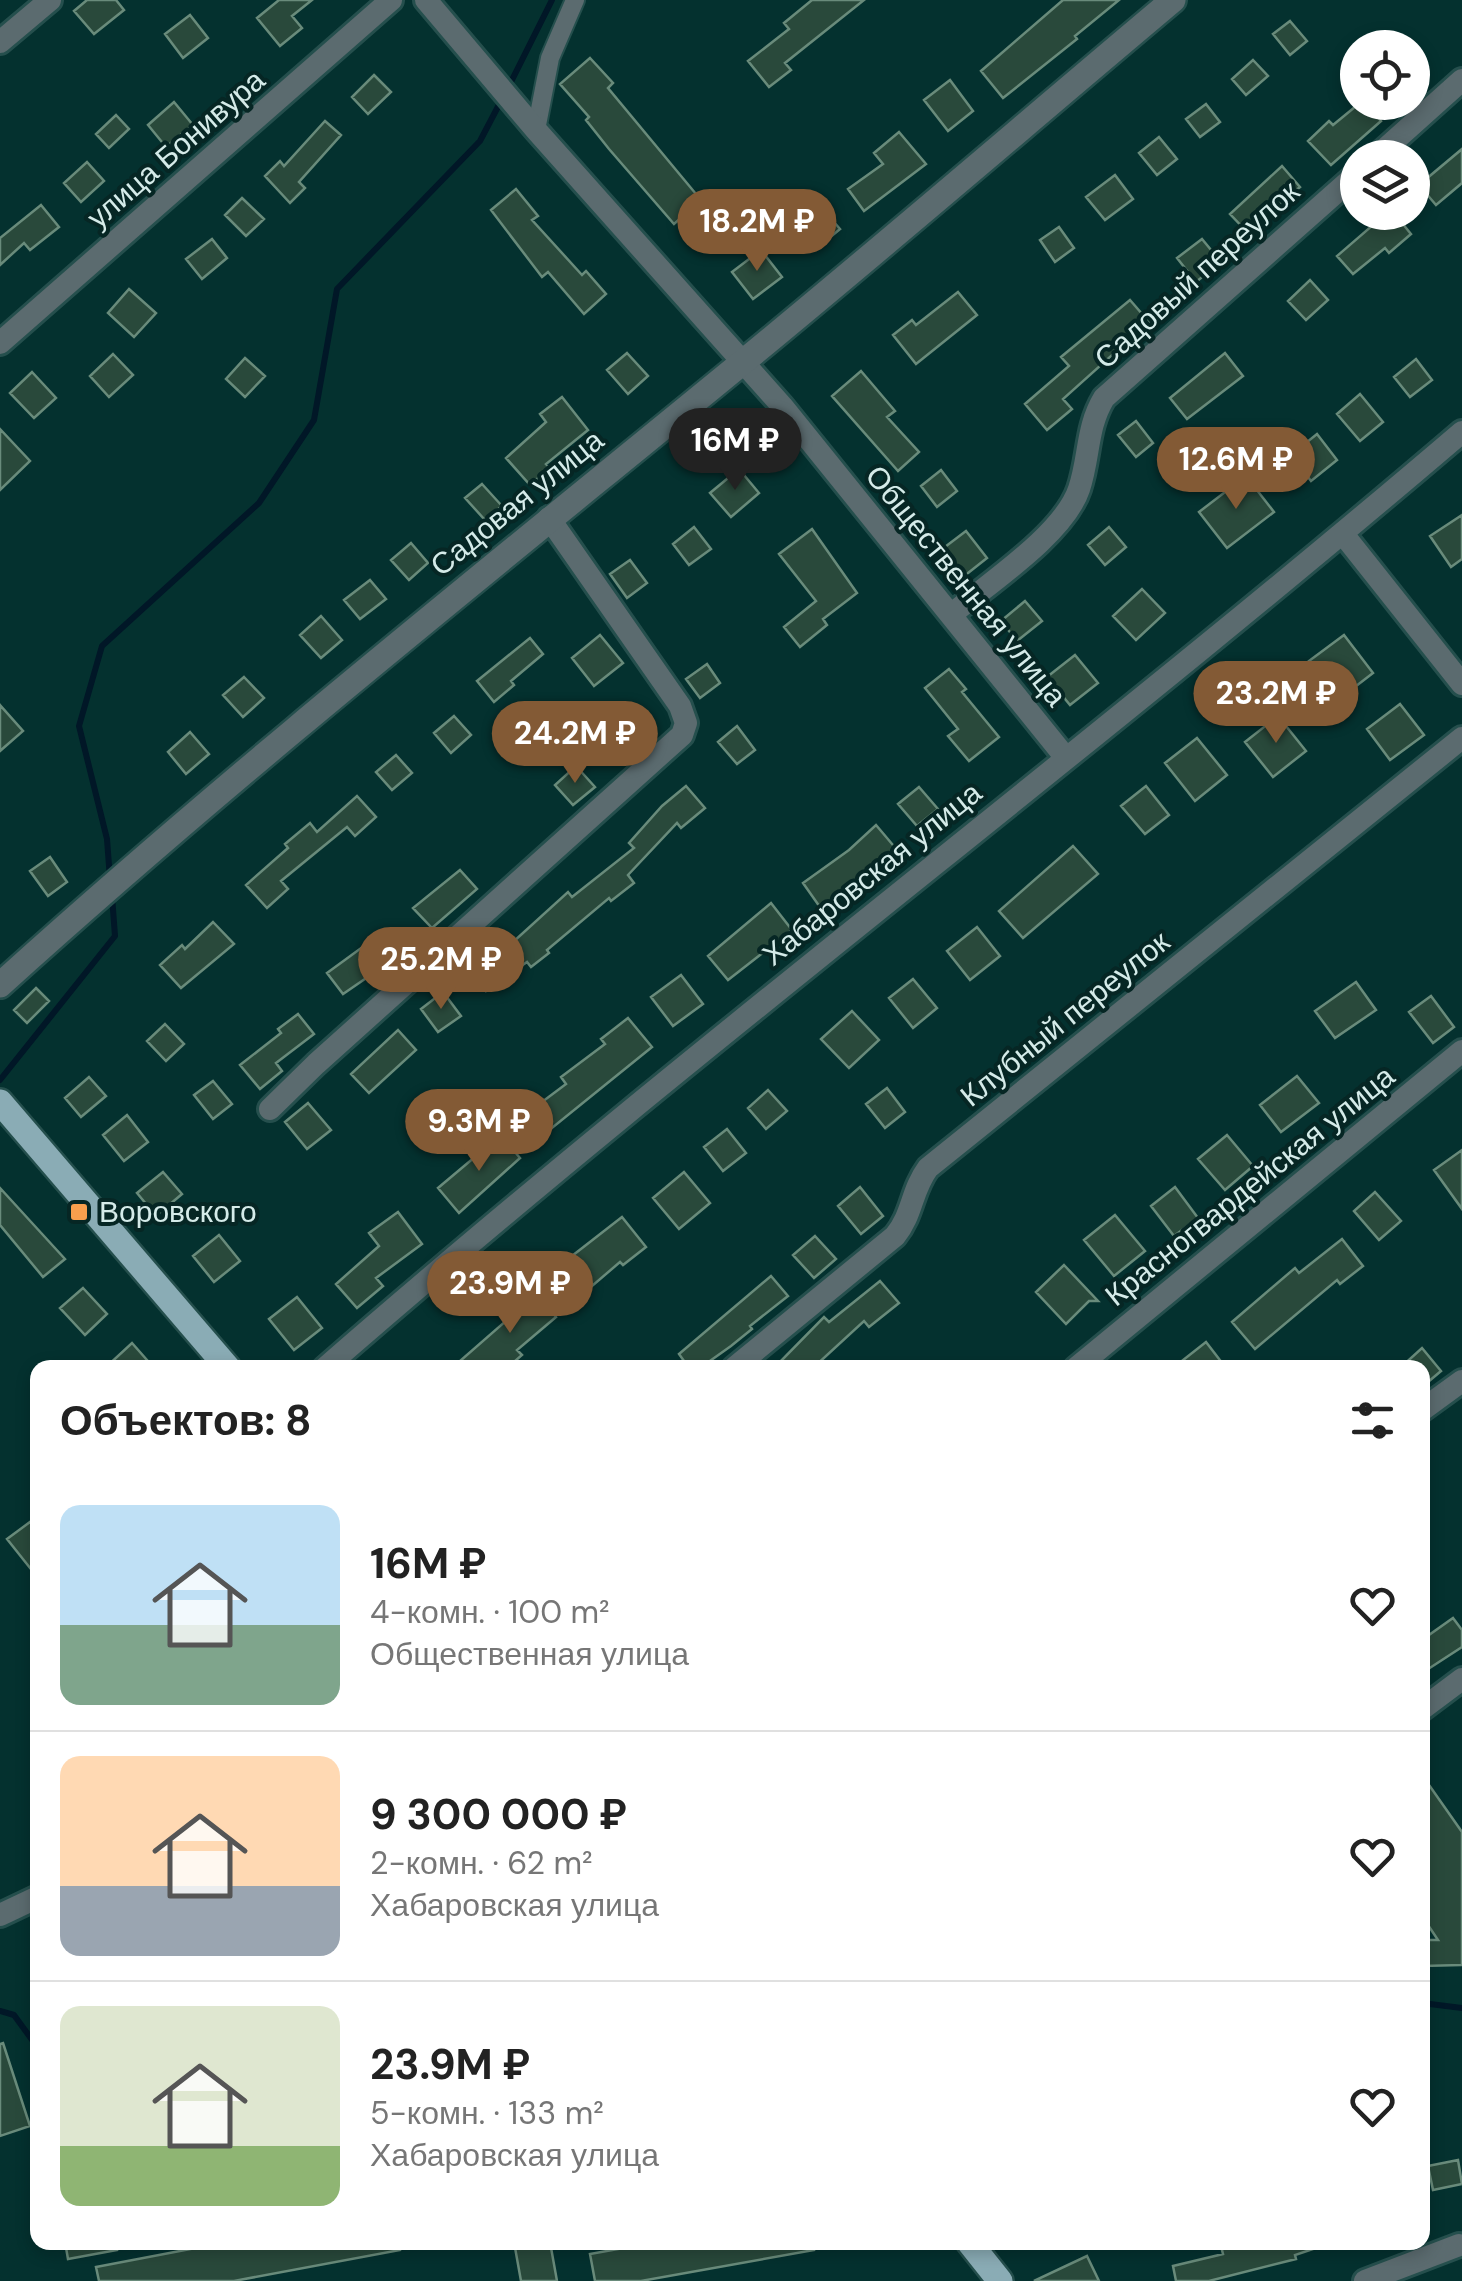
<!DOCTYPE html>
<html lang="ru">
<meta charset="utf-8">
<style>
:root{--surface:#fff;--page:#f2f2f2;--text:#222;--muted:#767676;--line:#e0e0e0;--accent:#835a35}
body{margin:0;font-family:"DM Sans",sans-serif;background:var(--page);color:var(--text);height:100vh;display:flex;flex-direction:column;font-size:38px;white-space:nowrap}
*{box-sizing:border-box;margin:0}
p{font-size:32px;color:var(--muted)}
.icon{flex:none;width:55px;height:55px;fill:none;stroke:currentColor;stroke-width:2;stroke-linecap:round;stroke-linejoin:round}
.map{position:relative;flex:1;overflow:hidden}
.sheet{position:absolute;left:30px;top:1360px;width:1400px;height:890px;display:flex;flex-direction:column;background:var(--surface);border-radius:20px;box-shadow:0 5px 15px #0003}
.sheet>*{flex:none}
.tools{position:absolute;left:1340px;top:30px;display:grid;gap:20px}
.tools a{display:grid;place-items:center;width:90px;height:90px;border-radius:50%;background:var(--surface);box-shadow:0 5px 15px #0003;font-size:50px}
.price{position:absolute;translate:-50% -85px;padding:0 22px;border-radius:35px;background:var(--accent);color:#fff;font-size:32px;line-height:65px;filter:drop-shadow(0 2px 5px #0008)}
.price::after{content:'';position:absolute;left:50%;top:60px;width:30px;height:22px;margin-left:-15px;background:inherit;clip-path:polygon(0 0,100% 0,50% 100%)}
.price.selected{background:#222;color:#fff}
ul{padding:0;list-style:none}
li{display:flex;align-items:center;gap:30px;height:250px;padding:0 30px}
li+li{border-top:2px solid var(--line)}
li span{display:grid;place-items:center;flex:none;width:280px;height:200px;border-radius:20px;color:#555}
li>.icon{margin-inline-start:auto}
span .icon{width:120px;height:120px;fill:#fffc;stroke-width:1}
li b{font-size:42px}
h2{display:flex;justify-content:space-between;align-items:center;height:120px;padding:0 30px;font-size:42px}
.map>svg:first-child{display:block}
</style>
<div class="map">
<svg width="1462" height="2281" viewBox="0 0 1462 2281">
<rect width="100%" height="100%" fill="#04312f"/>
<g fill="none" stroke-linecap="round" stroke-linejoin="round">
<path stroke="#011727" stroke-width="6" d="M508,88L552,0
M110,879L107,839L79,726L102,646L259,503L314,420L337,289L480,141L502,99
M0,1080L115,936L112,896
M1422,2003L1462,2008
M0,2011L14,2015L38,2048"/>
</g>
<path fill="#29493b" stroke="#698b7b" stroke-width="2.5" d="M87,0H116L124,10L94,34L74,11Z
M279,0H312L292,16L302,28L280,46L257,18Z
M812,0H864L785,63L791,70L769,87L748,61L789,29L784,23Z
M1063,0H1119L1075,36L1077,39L1003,98L981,71Z
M190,15L208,38L183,58L165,34Z
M1290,21L1307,41L1290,55L1273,34Z
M590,58L613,83L608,88L701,200L674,224L609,149L586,120L589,117L560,84Z
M1253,60L1268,76L1246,95L1232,79Z
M374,75L391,92L368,114L352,97Z
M950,80L973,111L948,131L924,100Z
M174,102L193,125L166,147L148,125Z
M1361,102H1365L1381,121L1331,165L1308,141L1329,121L1333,125Z
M1206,104L1220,122L1200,137L1186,119Z
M116,115L129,129L109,148L96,134Z
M325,121L341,135L299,182L305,188L290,203L265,176L280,161L284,166Z
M899,132L926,164L864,211L848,189L883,164L874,153Z
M1159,137L1177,159L1157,175L1139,153Z
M1462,149V183L1436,205L1419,185Z
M87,162L104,181L81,202L64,183Z
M1282,166L1300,187L1268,214L1271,217L1251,236L1230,214Z
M1115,175L1133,199L1105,220L1086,197Z
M516,189L538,216L532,220L582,275L586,271L606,294L584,314L548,272L542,277L491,210Z
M242,198L264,219L246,236L225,215Z
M41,205L59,227L30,250L24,243L0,265V238Z
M822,208L840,229L816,249L798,228Z
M1388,212H1393L1411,234L1389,253L1385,248L1353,274L1337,256Z
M1059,227L1074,248L1055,262L1040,240Z
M212,239L227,258L202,279L186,259Z
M1202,239L1221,262L1196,282L1177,258Z
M761,250L782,277L753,299L732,272Z
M1310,280L1328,300L1306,320L1288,301Z
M129,289L156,313L134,337L108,313Z
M958,292L977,315L916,364L893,335L912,320L916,325Z
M1130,300L1149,322L1063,399L1072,409L1047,430L1025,404L1069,366L1061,357Z
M627,353L648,376L628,394L607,370Z
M1225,353L1243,376L1187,419L1170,398Z
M113,354L133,375L109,397L90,376Z
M245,358L265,376L245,397L226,379Z
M1416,359L1432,380L1410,397L1394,377Z
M861,371L895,411L887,417L919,452L898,471L832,396Z
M32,372L56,398L34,418L10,393Z
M1360,394L1383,422L1360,441L1337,414Z
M562,397L588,430L546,464L550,468L530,485L506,458L546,422L540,414Z
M1136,421L1153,443L1136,457L1118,435Z
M0,429L30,461L0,490Z
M1317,434L1337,460L1311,481L1291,455Z
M739,469L759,493L731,517L710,493Z
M941,470L957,491L937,507L921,486Z
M1246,476L1274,512L1227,548L1199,512Z
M482,484L502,506L485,520L465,498Z
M1462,515V559L1451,567L1430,536Z
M694,527L711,549L689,565L673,544Z
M1109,527L1126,547L1105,565L1088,545Z
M812,529L857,593L823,619L827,625L800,647L784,627L816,601L779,554Z
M966,531L987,558L963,577L941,550Z
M411,543L428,563L409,580L391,560Z
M630,560L647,583L627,598L610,574Z
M370,580L386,599L360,619L344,600Z
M1142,589L1165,613L1136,640L1113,616Z
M1025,601L1042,621L1017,641L1001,621Z
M321,616L342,640L321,658L300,635Z
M600,635L623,663L594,686L572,658Z
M1344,635L1373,673L1338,700L1309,661Z
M530,638L543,654L511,681L514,685L494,702L477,681Z
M1075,655L1098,683L1070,705L1047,677Z
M707,664L720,683L700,698L686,679Z
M949,669L966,689L962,692L999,737L969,761L948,736L958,729L925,688Z
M244,677L264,698L243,717L223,695Z
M1400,704L1424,735L1390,760L1367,729Z
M0,705L23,731L0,751Z
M454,716L471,735L451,753L434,733Z
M1278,716L1306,751L1273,777L1245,742Z
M737,726L755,750L737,764L718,742Z
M190,732L209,754L186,774L168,752Z
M1197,738L1227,775L1195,801L1165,763Z
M396,755L412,773L392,790L376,772Z
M576,766L595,787L573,805L555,785Z
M686,786L705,808L681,828L677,823L628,875L634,883L611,901L609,898L547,950L549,953L531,967L527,962L486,991L472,971L512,943L568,892L572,897L634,848L629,843L662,806Z
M1146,786L1169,815L1145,834L1121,806Z
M919,787L938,809L917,826L898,804Z
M357,796L376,817L355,836L347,827L281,881L288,889L267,908L246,885L288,848L285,844L310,823L317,832Z
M876,825L898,851L822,910L803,883L849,850Z
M1073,846L1098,874L1023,938L999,911Z
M50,857L67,882L48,896L30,871Z
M460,870L477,889L432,928L413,908Z
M771,903L792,930L728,980L708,956Z
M213,922L234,944L181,988L160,965L182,945L185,949Z
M977,927L1000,956L970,980L947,951Z
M386,930L404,952L343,994L327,973Z
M681,975L703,1004L673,1026L651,997Z
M913,979L937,1008L913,1028L889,998Z
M1356,982L1376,1010L1335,1038L1315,1011Z
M36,988L49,1001L27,1023L14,1010Z
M443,992L461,1016L438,1032L421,1009Z
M1431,996L1454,1027L1433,1043L1409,1012Z
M852,1011L879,1040L849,1068L821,1039Z
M298,1014L314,1034L276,1063L282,1071L260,1089L240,1065L281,1033L278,1029Z
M628,1018L652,1047L542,1136L526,1114L566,1084L561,1077L605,1044L601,1039Z
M165,1024L184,1044L166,1061L147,1041Z
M398,1030L416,1050L369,1093L351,1074Z
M1297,1076L1319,1103L1281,1132L1260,1105Z
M89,1077L106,1096L81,1117L65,1098Z
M213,1081L232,1104L213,1119L194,1095Z
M887,1088L905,1112L885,1128L866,1104Z
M768,1090L787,1111L766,1129L748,1108Z
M308,1103L331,1130L307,1149L285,1122Z
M127,1115L148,1142L124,1161L103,1135Z
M727,1129L746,1153L723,1171L704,1147Z
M501,1135L520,1158L459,1213L438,1188Z
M1227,1135L1253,1166L1225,1190L1198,1159Z
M1462,1150V1209L1434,1170Z
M163,1172L182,1194L156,1216L137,1193Z
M684,1172L710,1203L679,1229L653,1198Z
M860,1187L883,1216L861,1234L838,1206Z
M1175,1187L1198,1218L1174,1236L1151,1206Z
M0,1188L65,1259L43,1277L0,1225Z
M1375,1192L1401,1221L1379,1240L1354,1211Z
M398,1212L422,1244L376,1278L383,1286L357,1308L336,1284L379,1246L369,1233Z
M1115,1215L1145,1251L1114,1276L1084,1240Z
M622,1217L646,1247L623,1265L620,1262L578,1298L554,1270Z
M219,1235L240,1261L214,1282L193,1256Z
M815,1236L836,1259L814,1278L793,1255Z
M1342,1239L1363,1266L1340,1284L1337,1280L1255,1349L1232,1322L1295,1268L1299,1273Z
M1064,1265L1098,1301H1089L1066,1324L1036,1292Z
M771,1276L788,1296L750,1326L752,1329L731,1346L700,1368H689L679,1354Z
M880,1281L899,1303L869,1327L864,1321L813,1368H774L824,1317L829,1322Z
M83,1288L107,1314L85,1335L60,1308Z
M534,1291L556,1317L517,1350L522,1355L507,1368H452L515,1313L512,1309Z
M297,1297L322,1328L294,1350L269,1319Z
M1206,1342L1226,1368H1173Z
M132,1343L154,1368H105Z
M1422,1348L1441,1371L1422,1387V1368H1400Z
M30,1522L38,1531V1578L7,1539Z
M1453,1618L1462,1630V1647L1422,1673V1640Z
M1422,1775L1462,1832V1965L1422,1966V1940H1438L1422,1916Z
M3,2043L30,2126L0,2136V2044Z
M1458,2160L1462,2184L1433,2190L1428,2166Z
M65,2242H116L117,2250L68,2259Z
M227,2242H400V2250L234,2281H99L96,2267Z
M514,2242H550L557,2281H521Z
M657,2242H813L814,2250L641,2281H595L590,2254Z
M1220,2242H1324L1325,2245L1295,2255L1296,2259L1209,2281H1176L1173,2266L1223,2254Z
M1087,2256L1099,2281H1034Z"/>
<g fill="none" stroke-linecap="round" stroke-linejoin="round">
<defs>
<path id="pedestrian" d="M536,130L550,58L575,0"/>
<path id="minor" d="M426,0L536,130L782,406L1066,758
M0,42L50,0
M1375,158L1462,80
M0,343L391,0
M1343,534L1462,684
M952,614C989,583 1064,534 1079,489C1090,456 1086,428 1104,398L1358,173
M270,1109L316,1064L682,735L686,723L680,706L549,518
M325,1368C695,1045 1089,751 1462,432
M734,1368L895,1236C913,1214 911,1191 928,1168L1462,738
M1076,1368L1462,1051
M1422,1410L1462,1381
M1422,1709L1462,1679
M0,1915L38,1897
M1365,2281L1459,2245"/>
<path id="tertiary" d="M0,985C240,768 493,567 743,362C888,243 1029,121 1173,0"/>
<path id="primary" d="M0,1102L228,1368
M969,2242L1000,2281"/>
</defs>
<use href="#pedestrian" stroke="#254f4d" stroke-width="22"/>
<use href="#minor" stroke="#254f4d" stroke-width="28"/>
<use href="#tertiary" stroke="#254f4d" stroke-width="30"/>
<use href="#primary" stroke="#254f4d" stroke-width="30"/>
<use href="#pedestrian" stroke="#5b6b6f" stroke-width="18"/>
<use href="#minor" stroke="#5b6b6f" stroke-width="22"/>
<use href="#tertiary" stroke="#5b6b6f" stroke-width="25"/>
<use href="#primary" stroke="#8aacb5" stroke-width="25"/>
</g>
<rect fill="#f99f4d" stroke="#062624" stroke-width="4" x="69" y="1202" width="20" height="20" rx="5"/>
<g text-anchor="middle" stroke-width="8" stroke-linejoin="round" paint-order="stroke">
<g font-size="30" fill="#d5ebe9" stroke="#062624">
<text transform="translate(176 149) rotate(-41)" y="10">улица Бонивура</text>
<text transform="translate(1197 275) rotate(-42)" y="10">Садовый переулок</text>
<text transform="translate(517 503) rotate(-39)" y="10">Садовая улица</text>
<text transform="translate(966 586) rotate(51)" y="10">Общественная улица</text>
<text transform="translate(872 874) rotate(-39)" y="10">Хабаровская улица</text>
<text transform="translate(1065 1019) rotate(-39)" y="10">Клубный переулок</text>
<text transform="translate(1250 1186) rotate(-39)" y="10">Красногвардейская улица</text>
</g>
<g font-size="30" fill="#d5ebe9" stroke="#062624" text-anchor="start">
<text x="99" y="1222">Воровского</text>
</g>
</g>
</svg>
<div class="tools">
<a><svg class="icon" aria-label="locate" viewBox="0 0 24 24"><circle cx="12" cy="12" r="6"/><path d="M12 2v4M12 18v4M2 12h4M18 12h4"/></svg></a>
<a><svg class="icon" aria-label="layers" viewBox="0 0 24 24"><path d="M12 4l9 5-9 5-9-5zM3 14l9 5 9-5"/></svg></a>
</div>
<b class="price" style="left:757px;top:274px">18.2M ₽</b>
<b class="price selected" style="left:735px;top:493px">16M ₽</b>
<b class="price" style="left:1236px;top:512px">12.6M ₽</b>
<b class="price" style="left:1276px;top:746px">23.2M ₽</b>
<b class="price" style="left:575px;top:786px">24.2M ₽</b>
<b class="price" style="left:441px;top:1012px">25.2M ₽</b>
<b class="price" style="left:479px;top:1174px">9.3M ₽</b>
<b class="price" style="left:510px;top:1336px">23.9M ₽</b>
<section class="sheet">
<h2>Объектов: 8<svg class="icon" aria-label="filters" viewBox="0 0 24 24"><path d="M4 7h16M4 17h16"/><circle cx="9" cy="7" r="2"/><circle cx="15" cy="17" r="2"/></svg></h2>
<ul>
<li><span style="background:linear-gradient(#bfe0f5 60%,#7fa58c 0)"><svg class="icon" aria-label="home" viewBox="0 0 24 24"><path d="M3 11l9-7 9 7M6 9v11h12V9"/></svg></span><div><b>16M ₽</b><p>4-комн. · 100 m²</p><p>Общественная улица</p></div><svg class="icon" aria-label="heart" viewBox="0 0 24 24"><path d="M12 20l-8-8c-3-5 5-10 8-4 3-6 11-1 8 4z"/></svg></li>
<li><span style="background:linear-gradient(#ffd9b3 65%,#9aa5b1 0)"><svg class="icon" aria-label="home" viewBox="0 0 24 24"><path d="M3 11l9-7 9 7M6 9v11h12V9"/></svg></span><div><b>9 300 000 ₽</b><p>2-комн. · 62 m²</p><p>Хабаровская улица</p></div><svg class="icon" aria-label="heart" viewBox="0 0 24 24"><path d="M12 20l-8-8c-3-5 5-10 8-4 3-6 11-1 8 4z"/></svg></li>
<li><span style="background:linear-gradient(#dfe7d0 70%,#8fb573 0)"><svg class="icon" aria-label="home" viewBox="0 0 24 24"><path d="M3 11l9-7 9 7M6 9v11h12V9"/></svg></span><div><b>23.9M ₽</b><p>5-комн. · 133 m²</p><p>Хабаровская улица</p></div><svg class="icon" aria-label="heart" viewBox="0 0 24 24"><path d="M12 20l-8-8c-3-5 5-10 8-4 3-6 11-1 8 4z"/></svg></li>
</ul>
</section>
</div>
